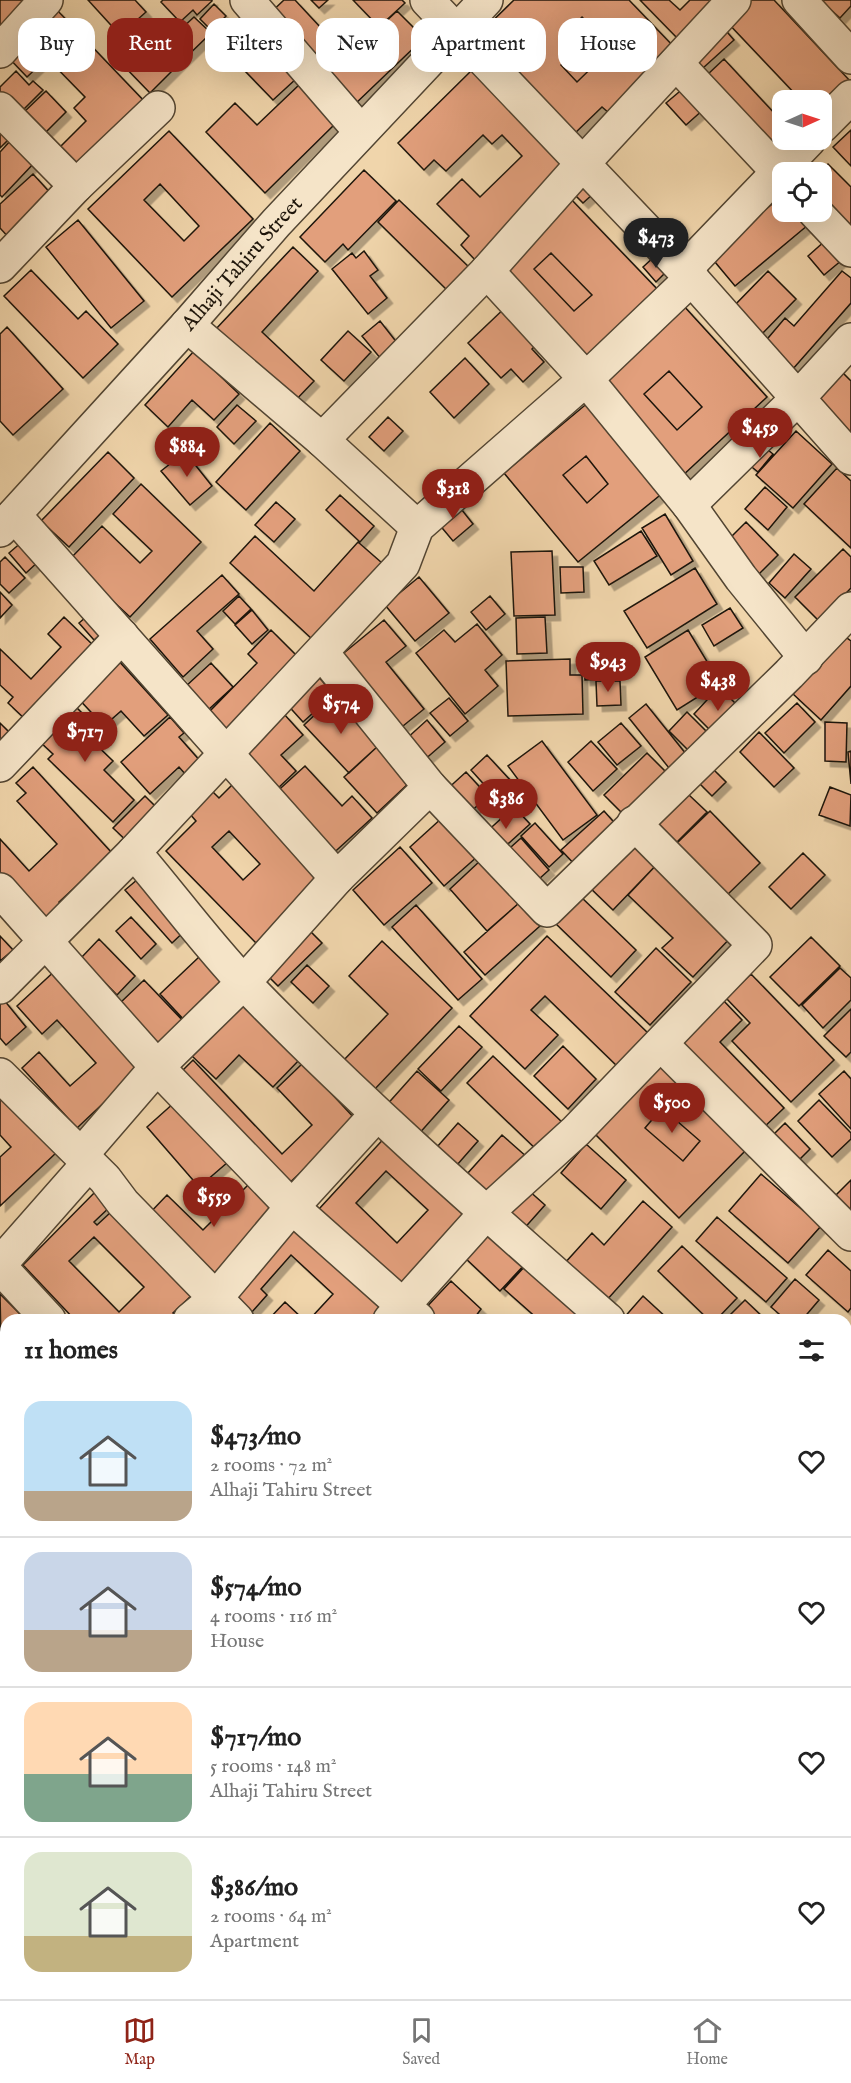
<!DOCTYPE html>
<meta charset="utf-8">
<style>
:root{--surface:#fff;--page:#f6f6f6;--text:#222;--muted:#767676;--line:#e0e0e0;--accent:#8f2418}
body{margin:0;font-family:"IM FELL English",serif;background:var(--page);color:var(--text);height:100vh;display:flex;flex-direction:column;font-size:22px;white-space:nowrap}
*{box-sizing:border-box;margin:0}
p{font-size:20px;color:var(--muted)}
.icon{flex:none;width:33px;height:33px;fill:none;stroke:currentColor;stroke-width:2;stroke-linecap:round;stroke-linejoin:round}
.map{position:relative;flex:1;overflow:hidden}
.details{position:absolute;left:0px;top:1314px;width:852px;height:686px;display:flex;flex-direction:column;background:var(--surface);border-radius:18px 18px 0 0;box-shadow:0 6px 24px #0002}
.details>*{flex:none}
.top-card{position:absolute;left:18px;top:18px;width:816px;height:54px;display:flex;gap:12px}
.needle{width:39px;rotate:87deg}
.buttons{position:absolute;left:772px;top:90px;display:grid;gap:12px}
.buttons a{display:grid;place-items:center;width:60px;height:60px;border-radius:12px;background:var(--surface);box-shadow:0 6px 24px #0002;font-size:30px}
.price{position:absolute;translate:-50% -51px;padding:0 14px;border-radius:21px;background:var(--accent);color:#fff;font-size:20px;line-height:39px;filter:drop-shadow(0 2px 3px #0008)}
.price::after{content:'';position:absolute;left:50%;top:36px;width:18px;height:14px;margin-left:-9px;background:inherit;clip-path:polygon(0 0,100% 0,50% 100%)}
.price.active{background:#222;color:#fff}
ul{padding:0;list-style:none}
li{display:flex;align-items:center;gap:18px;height:150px;padding:0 24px}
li+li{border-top:2px solid var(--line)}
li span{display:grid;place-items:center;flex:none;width:168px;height:120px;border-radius:18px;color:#555}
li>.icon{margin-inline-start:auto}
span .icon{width:72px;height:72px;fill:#fffc;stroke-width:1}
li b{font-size:26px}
h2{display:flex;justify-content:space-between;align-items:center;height:72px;padding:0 24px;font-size:26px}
.tag{padding:0 21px;border-radius:18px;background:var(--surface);box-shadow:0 6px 24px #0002;font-size:21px;line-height:54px}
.tag.active{background:var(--accent);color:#fff}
.menu{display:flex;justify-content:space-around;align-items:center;height:84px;border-top:2px solid var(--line);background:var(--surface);font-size:16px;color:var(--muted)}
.menu a{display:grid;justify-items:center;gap:3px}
.menu .active{color:var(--accent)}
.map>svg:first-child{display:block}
</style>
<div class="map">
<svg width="851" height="1999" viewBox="0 0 851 1999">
<defs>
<pattern id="forest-crowns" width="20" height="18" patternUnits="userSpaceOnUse" patternTransform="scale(1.5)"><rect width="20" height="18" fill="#bdbc86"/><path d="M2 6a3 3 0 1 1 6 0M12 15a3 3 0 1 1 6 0" fill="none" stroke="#a2a172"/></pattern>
<filter id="shadow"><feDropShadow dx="5.5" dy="5.5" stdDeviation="0" flood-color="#0004"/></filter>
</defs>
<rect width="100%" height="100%" fill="#f0d5ab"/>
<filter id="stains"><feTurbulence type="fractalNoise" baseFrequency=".00333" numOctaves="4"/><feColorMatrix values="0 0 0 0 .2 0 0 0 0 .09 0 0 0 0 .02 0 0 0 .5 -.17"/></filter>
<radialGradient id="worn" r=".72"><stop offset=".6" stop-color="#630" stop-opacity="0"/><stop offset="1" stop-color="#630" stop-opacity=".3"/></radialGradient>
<path fill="url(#forest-crowns)" stroke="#6e6848" stroke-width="1.5" d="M0,1950H6V1994H21V1999H0Z"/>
<path fill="#e29f7b" stroke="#1e150a" stroke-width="1.5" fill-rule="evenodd" filter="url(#shadow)" d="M0,0H39L0,37Z
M88,0H135L146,12L120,35Z
M163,0H212V1L197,15L193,10L180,22L161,2Z
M284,0H295L348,57L397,11L424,38L353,106L267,16Z
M311,0H328L319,8Z
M353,0H402L405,3L379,27Z
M514,0H629L675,48L609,113L602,107L571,137L475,38ZM582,17L612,48L577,82L561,65L573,54L559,40Z
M640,0H669L680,10L690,0H721L680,41Z
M748,0H774L851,82L822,113V100H792L797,96L726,21Z
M820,0H851V6L840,18Z
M214,4L226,16L212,31L200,19Z
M56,9L146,103L77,170L57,150L86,121L74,108L85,97L47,58L27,77L7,56Z
M194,17L211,33L174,69L152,45L175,22L181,29Z
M582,17L612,48L577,82L561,65L573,54L559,40Z
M241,20L297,78L273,100L217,42Z
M721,25L734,40L703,68L689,54Z
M147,40L174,69L150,93L122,64Z
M724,59L776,115L783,109V140H793L778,154L706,76Z
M473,69L571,170L477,262L461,245L469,236L437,204L462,179L480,197L522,156L502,135L492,144L483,135L446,171L434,160L424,170L398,143Z
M16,71L29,85L33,81L43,90L20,113L0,93V87Z
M300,84L337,122L265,193L206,132L235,103L257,125Z
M685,87L704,109L686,125L666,103Z
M46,91L66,112L43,135L22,114Z
M0,122L13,135L0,148Z
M851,130V166L833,147Z
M169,131L253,219L172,297L88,209ZM160,184L199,226L184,241L144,200Z
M12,139L35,162L2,197L0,195V152Z
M828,164L851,187V233L822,205V172H819Z
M364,170L396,201L348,250L343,244L325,262L300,237Z
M33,174L55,198L11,240L0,228V204Z
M581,179L594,193L583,203L570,190Z
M783,195V212H797L808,225L735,286L710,256Z
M568,196L660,292L584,365L492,269ZM551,253L592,295L574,311L534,269Z
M399,200L471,269L449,292L378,222Z
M78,220L144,301L111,328L46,247Z
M826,240L842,260L824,275L808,256Z
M293,247L318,271L262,332L314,381L293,403L215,330Z
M364,251L378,270L370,276L387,298L368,314L332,269L352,253L356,258Z
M551,253L592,295L574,311L534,269Z
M655,256L668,270L656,282L643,267Z
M31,270L78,319L86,311L118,344L83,378L4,296Z
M768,271L796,299L760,336L732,308Z
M842,271L851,278V303L792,370L763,344L785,318L794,326Z
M510,303L543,338L532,349L544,362L523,382L511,369L501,378L468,343Z
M682,304L767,397L680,478L595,385ZM669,371L702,407L677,430L644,394Z
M380,321L398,344L381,359L362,336Z
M7,327L63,389L13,435L0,421V334Z
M348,331L371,352L344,381L321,360Z
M194,351L239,394L214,420L192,400L168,427L145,405Z
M465,358L489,384L454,418L430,392Z
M838,368L851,381V446L807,399Z
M669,371L702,407L677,430L644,394Z
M590,401L664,492L578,562L504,473ZM586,456L608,484L587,503L563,475Z
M237,405L256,421L234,444L217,427Z
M388,417L403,431L384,451L369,437Z
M270,423L300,451L246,510L216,482Z
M796,431L832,464L793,508L756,475Z
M763,446L773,454L758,472L748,464Z
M108,452L134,478L69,547L41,521Z
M185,452L212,486L190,505L161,471Z
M586,456L608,484L587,503L563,475Z
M837,468L851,481V548L804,504Z
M141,484L201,542L130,617L69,560L102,526L140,563L152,551L113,514Z
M765,487L787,507L768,530L745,509Z
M340,495L374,526L360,542L326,510Z
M454,500L473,524L453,541L433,517Z
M276,502L295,519L274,542L255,525Z
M665,514L693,561L671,575L642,528Z
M746,522L778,555L755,578L723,545Z
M641,531L657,556L609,585L594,561Z
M255,536L314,591L358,542L382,563L312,639L230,563Z
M23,541L40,560L26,573L9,553Z
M843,549L851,557V588L819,621L795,597Z
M552,551L555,615L514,616L511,552Z
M794,554L811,569L785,598L769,583Z
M5,557L25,578L9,593L0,584V562Z
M560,567H583L584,592L561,593Z
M695,568L717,604L647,648L624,611Z
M222,575L239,594L197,631L213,649L183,677L150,639Z
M419,577L449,613L415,641L385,605Z
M0,592L12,605L0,618Z
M239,596L251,609L235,624L223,611Z
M490,596L505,614L486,630L471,612Z
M730,608L743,628L714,646L702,625Z
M252,610L268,630L252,644L235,625Z
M93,611L108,628L94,640L79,623Z
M64,617L96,648L27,721L8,703L13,697L0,685V649L31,679L61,647L48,634Z
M545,617L547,653L517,654L516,618Z
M384,620L406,646L386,662L424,709L398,730L339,657Z
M477,624L502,655L485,670L498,686L465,714L416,653L444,630L455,642Z
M271,630L300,659L227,731L209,712L257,663L248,654Z
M688,630L720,683L677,710L645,657Z
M844,636L851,641V686L821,720L793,694Z
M600,649L602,679L585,680L584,650Z
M116,658L168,715L144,736L121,711L104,726L75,695Z
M570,659V675H582L583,714L508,716L506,661Z
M211,663L233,687L207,711L185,687Z
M314,672L334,694L303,722L284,701Z
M596,681H620L621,705L597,706Z
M719,687L741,709L716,736L694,714Z
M334,697L378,746L349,773L304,725Z
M449,698L468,721L450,736L430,713Z
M797,703L815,722L784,753L765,733Z
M73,704L92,723L83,732L113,761L104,770L134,800L113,822L48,759L53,754L38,740Z
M646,704L690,759L673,773L629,718Z
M687,712L711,736L693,755L669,731Z
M284,714L303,735L281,755L296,771L275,791L241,754Z
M170,717L184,733L179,737L202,763L187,776L179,767L150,794L121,762Z
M427,720L445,742L423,761L405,740Z
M825,722L847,723L846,762L825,761Z
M0,723L13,736L0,749Z
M621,723L641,746L617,765L598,742Z
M759,732L794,768L774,787L740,752Z
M542,741L597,815L563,840L508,766Z
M591,741L617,769L593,791L568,762Z
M378,746L410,782L377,813L344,777Z
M851,751V784L848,752Z
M647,753L671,777L628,819L604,795Z
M487,755L525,796L508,811L471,770Z
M305,766L342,806L352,796L372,818L327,859L271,797Z
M33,767L112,853L59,902L64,908L45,925L0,876V839L29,871L57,844L17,801L26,793L16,783Z
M712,768L726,782L712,796L698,782Z
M466,772L488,796L466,816L444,792Z
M235,782L325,874L256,943L166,851L196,821L189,813L212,791L219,798ZM229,831L260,864L243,880L212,847Z
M830,787L851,795L850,826L819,815Z
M689,795L707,812L675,844L657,826Z
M145,796L162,813L131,845L113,828Z
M514,807L530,824L498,853L483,835Z
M604,811L620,829L578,868L561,850Z
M710,811L760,863L725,897L675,845Z
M443,817L478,856L444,886L410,847Z
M535,823L563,854L549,867L521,836Z
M631,832L661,860L613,910L584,882Z
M521,838L549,870L529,888L501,856Z
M400,847L432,883L384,925L353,890Z
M803,853L825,875L791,909L769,887Z
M481,860L519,903L487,931L450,889Z
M661,860L736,932L693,977L662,948L673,938L628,895Z
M144,874L190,926L172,943L125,890Z
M580,896L636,950L611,977L555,923Z
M519,903L540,926L485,975L464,952Z
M416,905L482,979L458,1000L392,927Z
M131,917L156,944L141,959L116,931Z
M307,928L322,943L278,986L263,971Z
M0,936L13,950L0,961Z
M547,936L649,1034L618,1067L545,996L531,1010L558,1035L525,1069L470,1016Z
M811,937L840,966L799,1006L770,977Z
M99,939L135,976L117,995L81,958Z
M382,941L452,1008L373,1091L342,1062L388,1014L349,976Z
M656,948L691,982L650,1025L615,992Z
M199,957L225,985L186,1022L160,994Z
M307,965L329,986L313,1003L291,982Z
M59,967L147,1062L77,1128L22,1068L39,1052L70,1086L96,1063L57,1020L42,1034L17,1006Z
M840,968L851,978V1000L823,1028L802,1005Z
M751,974L834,1060L791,1102L732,1041L750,1023L726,998Z
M144,980L186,1024L160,1048L119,1004Z
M721,998L742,1020L720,1042L784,1108L758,1133L672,1045Z
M4,1000L26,1027L6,1045L0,1038V1003Z
M244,1001L302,1057L273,1087L239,1055L216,1079L192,1056Z
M851,1009V1052L846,1057L824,1036Z
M459,1026L482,1047L441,1091L418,1069Z
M563,1046L596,1079L568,1109L534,1076Z
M493,1056L565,1125L539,1152L467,1083Z
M660,1059L748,1148L679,1218L590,1129ZM662,1108L700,1141L683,1161L645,1128Z
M193,1060L282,1154L312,1125L277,1088L303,1063L356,1120L282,1190L175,1078Z
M417,1071L449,1100L417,1136L384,1108Z
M844,1071L851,1079V1129L819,1094Z
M0,1089L57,1152L0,1206V1157L11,1147L0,1135Z
M819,1100L851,1133V1139L832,1157L798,1121Z
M175,1102L228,1162L199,1187L147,1127Z
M662,1108L700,1141L683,1161L645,1128Z
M458,1123L478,1141L450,1173L430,1155Z
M785,1123L810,1149L789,1170L764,1144Z
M389,1133L475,1214L405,1289L319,1209ZM386,1171L428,1210L397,1243L356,1203Z
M502,1135L528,1158L493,1197L467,1174Z
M586,1144L626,1180L601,1209L561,1173Z
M761,1174L821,1226L788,1263L729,1211Z
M851,1180V1228L827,1204Z
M252,1181L279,1207L209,1279L146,1217L167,1195L203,1230Z
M98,1189L113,1204L94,1222L97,1225L111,1212L191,1296L173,1313L179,1318L177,1320H75L23,1265ZM94,1237L144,1287L119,1312L69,1261Z
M527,1189L545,1205L521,1232L503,1216Z
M643,1201L672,1227L606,1301L564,1264L592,1233L604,1245Z
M717,1217L787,1278L766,1302L696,1241Z
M294,1224L385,1308L373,1320H309L333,1294L291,1255L261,1289L267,1295L252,1312L231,1293Z
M490,1228L527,1262L500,1291L463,1256Z
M682,1246L737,1298L716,1320H709L658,1271Z
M828,1250L851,1271V1308L848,1312L806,1275Z
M526,1265L586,1320H539L504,1289Z
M795,1279L819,1300L802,1320H786L771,1307Z
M451,1281L481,1309L473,1320H430L422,1312Z
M0,1294L24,1318L22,1320H6V1337L1,1341Z
M643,1296L669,1320H622Z
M745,1300L766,1320H725Z
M285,1302L304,1320H268Z
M4,1398L6,1400V1449L0,1442V1402Z
M851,1468V1501L846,1497V1473Z
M846,1516L851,1521V1569L846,1564Z
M0,1542L6,1548V1610L0,1604Z
M0,1615L6,1621V1694L0,1687Z
M0,1695L6,1701V1752L0,1745Z
M424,1994H482V1999H424Z
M500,1994H613V1998L501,1999Z
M771,1994H831L823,1999H775Z"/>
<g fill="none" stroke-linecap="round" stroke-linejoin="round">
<defs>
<g id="minor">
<path d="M247,0L361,132"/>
<path d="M427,0L684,270L851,458"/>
<path d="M799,0L851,57"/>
<path d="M0,51L46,0"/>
<path d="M676,63L783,177"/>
<path d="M0,109L76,186"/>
<path d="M822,126L851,97"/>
<path d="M815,212L851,250"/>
<path d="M0,266L76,186L158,108"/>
<path d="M684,270L809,140"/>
<path d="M487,271L586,379L689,505L741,578L806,658"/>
<path d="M187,325L322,440L417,527"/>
<path d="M322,440L487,271L583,163L734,0"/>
<path d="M689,505L797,399L851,340"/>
<path d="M14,515L337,878"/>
<path id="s1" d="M0,530L187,325L276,223L486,0"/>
<path d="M322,653L430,787L547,910L789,674L851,609"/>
<path d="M0,765L122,636"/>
<path d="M134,852C171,895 206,943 245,984C360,1103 484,1211 608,1320"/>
<path d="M0,890L157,1067L292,1207L418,1319"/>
<path d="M0,987L134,852L403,564L417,527L586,379L692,278"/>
<path d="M661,1044L851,1234"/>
<path d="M0,1075L105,1179L123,1203L237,1320"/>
<path d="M81,1155L157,1067L244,982L337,878L430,787"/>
<path d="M0,1264L89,1163"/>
<path d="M0,1267L49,1320"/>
<path d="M190,1320L215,1299L292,1207L377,1114"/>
<path d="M390,1320L486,1213L576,1131L755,945L634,823"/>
<path d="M846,1381L851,1387"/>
<path d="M0,1493L6,1500"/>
<path d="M0,1856L6,1849"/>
<path d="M737,1994L741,1999"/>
</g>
</defs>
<use href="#minor" stroke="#524532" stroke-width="36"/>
<use href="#minor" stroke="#f5e4c8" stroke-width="33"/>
</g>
<g text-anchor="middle" stroke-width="4.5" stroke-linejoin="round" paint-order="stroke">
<g font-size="21" fill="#1e150a" stroke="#f5e4c8">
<text dy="7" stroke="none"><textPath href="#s1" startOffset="360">Alhaji Tahiru Street</textPath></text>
</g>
</g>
<rect width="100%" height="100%" filter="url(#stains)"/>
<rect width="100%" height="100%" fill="url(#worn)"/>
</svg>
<div class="buttons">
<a><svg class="needle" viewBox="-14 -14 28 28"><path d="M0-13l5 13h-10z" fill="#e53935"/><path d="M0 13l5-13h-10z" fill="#767676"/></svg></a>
<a><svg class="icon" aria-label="locate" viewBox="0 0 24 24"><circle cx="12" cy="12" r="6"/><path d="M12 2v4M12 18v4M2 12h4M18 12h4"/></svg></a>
</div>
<b class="price active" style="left:656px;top:269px">$473</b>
<b class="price" style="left:760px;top:459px">$459</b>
<b class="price" style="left:187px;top:478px">$884</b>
<b class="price" style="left:453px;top:520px">$318</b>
<b class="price" style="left:608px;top:693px">$943</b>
<b class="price" style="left:718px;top:712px">$438</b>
<b class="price" style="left:341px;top:735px">$574</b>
<b class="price" style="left:85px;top:763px">$717</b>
<b class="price" style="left:506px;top:830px">$386</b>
<b class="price" style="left:672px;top:1134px">$500</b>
<b class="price" style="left:214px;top:1228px">$559</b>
<div class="top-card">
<a class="tag">Buy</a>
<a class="tag active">Rent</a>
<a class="tag">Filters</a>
<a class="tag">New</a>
<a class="tag">Apartment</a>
<a class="tag">House</a>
</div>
<section class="details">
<h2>11 homes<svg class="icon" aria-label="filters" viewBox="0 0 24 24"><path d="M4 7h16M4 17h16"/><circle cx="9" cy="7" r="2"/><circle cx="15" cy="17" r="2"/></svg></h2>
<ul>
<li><span style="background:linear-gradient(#bfe0f5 75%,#b9a48a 0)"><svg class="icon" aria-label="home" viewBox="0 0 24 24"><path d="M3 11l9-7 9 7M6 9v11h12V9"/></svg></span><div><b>$473/mo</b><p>2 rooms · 72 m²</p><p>Alhaji Tahiru Street</p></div><svg class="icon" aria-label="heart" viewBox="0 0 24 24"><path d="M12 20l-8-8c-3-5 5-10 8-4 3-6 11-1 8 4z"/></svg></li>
<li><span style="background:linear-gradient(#c9d6e8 65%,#b9a48a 0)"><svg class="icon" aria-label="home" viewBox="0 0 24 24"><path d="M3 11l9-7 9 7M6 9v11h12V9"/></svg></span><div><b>$574/mo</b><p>4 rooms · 116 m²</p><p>House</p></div><svg class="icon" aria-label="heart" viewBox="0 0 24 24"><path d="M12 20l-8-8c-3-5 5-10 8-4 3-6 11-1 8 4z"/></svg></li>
<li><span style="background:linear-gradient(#ffd9b3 60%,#7fa58c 0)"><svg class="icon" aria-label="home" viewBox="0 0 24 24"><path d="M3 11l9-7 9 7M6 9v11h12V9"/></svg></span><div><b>$717/mo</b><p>5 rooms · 148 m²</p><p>Alhaji Tahiru Street</p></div><svg class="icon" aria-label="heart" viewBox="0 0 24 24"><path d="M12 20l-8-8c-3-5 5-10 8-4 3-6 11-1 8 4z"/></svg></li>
<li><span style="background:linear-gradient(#dfe7d0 70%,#c2b280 0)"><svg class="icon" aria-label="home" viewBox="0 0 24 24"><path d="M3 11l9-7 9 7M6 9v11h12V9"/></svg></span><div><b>$386/mo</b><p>2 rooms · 64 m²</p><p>Apartment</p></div><svg class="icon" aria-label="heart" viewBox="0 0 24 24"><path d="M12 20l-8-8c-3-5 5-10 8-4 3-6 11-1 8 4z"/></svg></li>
</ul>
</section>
</div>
<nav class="menu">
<a class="active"><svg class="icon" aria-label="map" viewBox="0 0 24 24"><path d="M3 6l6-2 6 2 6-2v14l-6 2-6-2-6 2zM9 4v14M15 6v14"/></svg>Map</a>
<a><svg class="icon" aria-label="saved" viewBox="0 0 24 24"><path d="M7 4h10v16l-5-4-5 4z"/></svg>Saved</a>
<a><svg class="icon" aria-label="home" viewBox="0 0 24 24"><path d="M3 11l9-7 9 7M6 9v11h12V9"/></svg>Home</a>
</nav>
